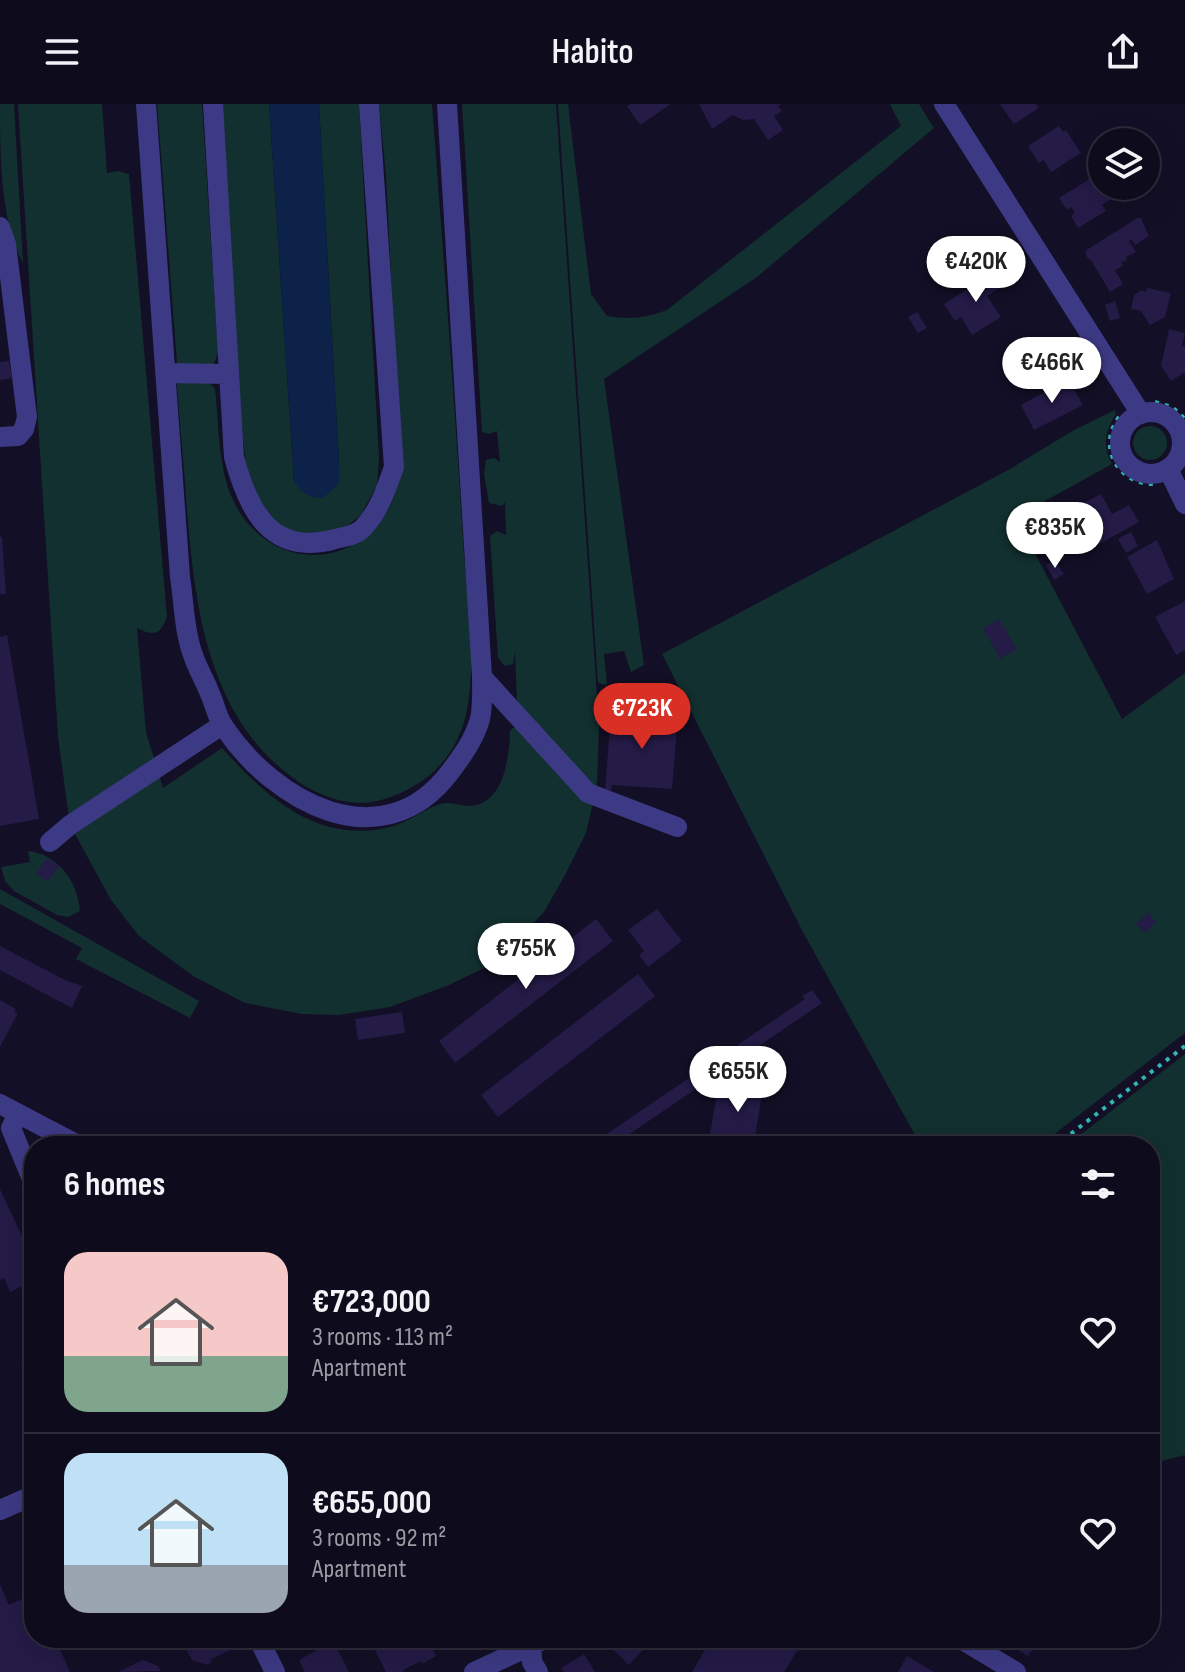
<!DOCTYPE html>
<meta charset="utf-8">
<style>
:root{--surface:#0e0b1c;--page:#171425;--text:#f1f3f6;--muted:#9b9ba3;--line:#2e2b3b;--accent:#d93025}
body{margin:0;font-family:"Sofia Sans Condensed",sans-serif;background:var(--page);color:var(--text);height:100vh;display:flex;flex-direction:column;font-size:30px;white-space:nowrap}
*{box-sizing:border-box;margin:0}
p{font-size:26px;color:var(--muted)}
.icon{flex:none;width:44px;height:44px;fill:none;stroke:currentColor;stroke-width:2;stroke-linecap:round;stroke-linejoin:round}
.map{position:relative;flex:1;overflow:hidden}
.details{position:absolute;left:24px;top:1032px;width:1136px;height:512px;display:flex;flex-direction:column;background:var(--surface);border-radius:32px;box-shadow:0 8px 32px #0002,0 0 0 2px var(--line)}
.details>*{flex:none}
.buttons{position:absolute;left:1088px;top:24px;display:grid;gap:16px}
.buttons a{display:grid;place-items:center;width:72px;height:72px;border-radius:50%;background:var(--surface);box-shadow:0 8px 32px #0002,0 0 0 2px var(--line);font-size:40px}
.price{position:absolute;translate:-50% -68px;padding:0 18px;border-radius:28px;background:#fff;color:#222;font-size:26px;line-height:52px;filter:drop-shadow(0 2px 4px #0008)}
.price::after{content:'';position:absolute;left:50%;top:48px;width:24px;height:18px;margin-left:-12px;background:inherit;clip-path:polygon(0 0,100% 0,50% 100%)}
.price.active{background:var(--accent);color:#fff}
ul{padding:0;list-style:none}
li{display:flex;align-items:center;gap:24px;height:200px;padding:0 40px}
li+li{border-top:2px solid var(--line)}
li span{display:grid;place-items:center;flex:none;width:224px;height:160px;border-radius:24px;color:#555}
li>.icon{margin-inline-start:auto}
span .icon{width:96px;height:96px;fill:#fffc;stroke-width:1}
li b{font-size:34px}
h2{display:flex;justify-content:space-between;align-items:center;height:96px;padding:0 40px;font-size:34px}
header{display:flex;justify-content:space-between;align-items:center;height:104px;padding:0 40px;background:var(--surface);font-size:36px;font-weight:600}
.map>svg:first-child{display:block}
</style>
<header><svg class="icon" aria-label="menu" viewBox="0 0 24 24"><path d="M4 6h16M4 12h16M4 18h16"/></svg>Habito<svg class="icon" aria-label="share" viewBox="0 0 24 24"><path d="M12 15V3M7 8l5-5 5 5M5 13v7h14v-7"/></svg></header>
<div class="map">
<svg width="1185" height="1568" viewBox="0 0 1185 1568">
<rect width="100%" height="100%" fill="#130f26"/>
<path fill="#12302f" d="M0,0H14L23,159C0,116 0,51 0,0Z
M18,0H102L107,69L118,67L129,70L167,513C160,532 153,532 137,524L146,628L163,684L222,644C266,693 318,741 390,723C408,719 422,706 440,700C449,697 460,702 470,702C504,700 509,654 510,628L512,624H518L515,548L513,560L505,562L498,554L490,432L497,427L506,431L505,398L502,402L489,399L484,370L486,356L494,354L500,358L497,327L489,330L482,328L462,0H556L599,621L597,682L586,729L565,771L544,808L516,838L484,864L449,881L390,903L339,911L302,910L245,899L193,872L139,832L111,796L70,721L58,633Z
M157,0H202L218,249L213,262L190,264L177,259Z
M220,0H269L294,378L323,394L339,357L319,0H359L379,354L377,381L361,411L348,421L329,428L310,431L289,427L270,414L247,372L238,286Z
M379,0H432C443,145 454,290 463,435C466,489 479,567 464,618C452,659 421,685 381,696C351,705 315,691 292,673C208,611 195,503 187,406C184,364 180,322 177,280L180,276H207L215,285C219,320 218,362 232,394C263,463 348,472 388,406C399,388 399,367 400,347L386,72Z
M558,0H568L591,190L607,212C630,216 646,214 667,206L901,22L890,0H919L934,24L757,173L604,275L644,561L631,568L624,547L604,550L607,581L598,579Z
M1115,306L1116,310C1105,327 1102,342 1112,360L1016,413L1122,615L1185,569V929L1039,1042H921L804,830L662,550L1010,365L1074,326Z
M1133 339a17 17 0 1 1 34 0a17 17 0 1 1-34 0Z
M28,747C58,750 78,778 80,807L68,813L57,811L14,787L5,777L1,763L30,758Z
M0,785L199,897L190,914L76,855L82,844L0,800Z
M1185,950V1351L1150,1360V1042H1066Z"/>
<path fill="#0c2248" d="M269,0H319L339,357V379L323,394C309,394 302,389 294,378Z"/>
<path fill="#241b47" d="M631,0H671L640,21L627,2Z
M699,0H781L778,2L782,7L774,12L783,26L768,36L754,15L743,16L733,11L712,25Z
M1000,0H1036L1039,4L1014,20Z
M1059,22L1063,28L1066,26L1081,49L1051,68L1044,56L1039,59L1028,42Z
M1101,68L1102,82H1110L1116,92L1102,101L1106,107L1078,124L1071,112L1075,109L1071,103L1067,106L1059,94Z
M1137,114H1141L1149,132L1135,141L1131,135L1129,137L1136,148L1126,153L1127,156L1121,159L1123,162L1115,166L1123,180L1110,188L1091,156L1087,154L1085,147Z
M978,167L983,175L992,169L1001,183L987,192L1001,213L972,231L961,213L955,217L944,200L974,181L969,173Z
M1147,184L1171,189L1165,213L1150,221L1141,207L1131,205L1134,191L1141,186L1146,188Z
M1115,197L1120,214L1110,217L1105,201Z
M917,208L927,224L918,229L908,213Z
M1169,225L1185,229L1182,242L1185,243V268L1171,277L1161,262Z
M9,257L12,274L0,276V258Z
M1068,275L1083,301L1034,326L1021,301Z
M1101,390L1112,410L1129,401L1139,418L1094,443L1079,417L1085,414L1078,402Z
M1131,428L1138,442L1126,449L1118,435Z
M0,433H2L6,490H0Z
M1157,436L1174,475L1147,490L1127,453Z
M1054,456L1064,470L1054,476L1046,461Z
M1185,497V546L1176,551L1155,513Z
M999,515L1017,545L1000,555L983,524Z
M7,531L39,715L0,722V533Z
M616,608L678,613L672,685L612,681L611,686H605L610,622L615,623Z
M47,754L59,762L48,778L36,770Z
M657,805L682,837L648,863L639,851L644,847L628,826Z
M1148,809L1156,818L1145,829L1136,820Z
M596,815L613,837L455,959L439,937Z
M0,842L65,876L82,882L72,904L0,866Z
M638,870L655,892L498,1013L481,991Z
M812,886L822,899L612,1042H589L805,895L802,892Z
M0,896L16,905L14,908L18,909L0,943Z
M402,908L405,929L358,936L355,915Z
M720,971L764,978L755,1033L799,1042H708Z
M628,1033L673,1040L672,1042H627Z
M0,1085L34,1158V1176L10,1188L4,1174L0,1176Z
M34,1258V1276L28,1278L21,1263Z
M0,1480L9,1501L34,1490V1534H55L70,1568H0Z
M180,1534H224L230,1546L210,1556L211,1558L208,1561L192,1556Z
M398,1534H427L436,1552L422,1560L421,1557L403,1566L404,1568H386L375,1546Z
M601,1534H654L629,1561Z
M712,1534H805L784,1568H692Z
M999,1534H1040L1028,1552Z
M333,1537L349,1568H305L299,1556Z
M584,1550L595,1568H564L561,1564Z
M907,1552L934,1568H898Z
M143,1556L158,1562L161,1567L118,1568Z"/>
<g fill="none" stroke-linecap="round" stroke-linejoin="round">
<path stroke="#2fb8b0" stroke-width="4" stroke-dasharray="4 6" stroke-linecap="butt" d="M1155,298L1172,303L1185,315
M1119,313C1096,343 1119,382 1156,380
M1055,1042L1185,942"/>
<path stroke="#3d3a85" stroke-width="20" d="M146,0L180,473C184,498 184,527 193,551C197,564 205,576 210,590C215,600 217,614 224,623C274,698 382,758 450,668C462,652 474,636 480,615C483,602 482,586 482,573L447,0
M213,0L234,353C248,406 271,453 335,435C344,433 357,431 363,424C380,406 386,385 394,363L369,0
M944,0L1141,310
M0,123L6,140L27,313L24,325L18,332L0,333
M165,269L229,270
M1120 339a31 31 0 1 1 62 0a31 31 0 1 1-62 0Z
M1168,365L1185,400
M482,573L588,689L677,723
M50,738L70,721L222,621
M0,1000L80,1042
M18,1010L11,1024L34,1080
M0,1406L34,1391
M258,1534L275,1568
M531,1534L532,1558L538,1568
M959,1534L1016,1568
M474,1568L547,1534"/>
</g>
</svg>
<div class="buttons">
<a><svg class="icon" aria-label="layers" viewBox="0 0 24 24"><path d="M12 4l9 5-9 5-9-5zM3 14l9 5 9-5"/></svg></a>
</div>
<b class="price" style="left:976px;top:200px">€420K</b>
<b class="price" style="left:1052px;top:301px">€466K</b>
<b class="price" style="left:1055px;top:466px">€835K</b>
<b class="price active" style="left:642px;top:647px">€723K</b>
<b class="price" style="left:526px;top:887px">€755K</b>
<b class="price" style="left:738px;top:1010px">€655K</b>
<section class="details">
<h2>6 homes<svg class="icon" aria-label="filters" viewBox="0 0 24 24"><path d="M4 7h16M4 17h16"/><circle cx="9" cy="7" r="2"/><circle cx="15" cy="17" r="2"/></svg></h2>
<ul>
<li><span style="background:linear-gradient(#f6c9c9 65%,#7fa58c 0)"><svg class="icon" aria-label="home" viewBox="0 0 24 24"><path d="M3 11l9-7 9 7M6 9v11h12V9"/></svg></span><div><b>€723,000</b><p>3 rooms · 113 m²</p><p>Apartment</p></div><svg class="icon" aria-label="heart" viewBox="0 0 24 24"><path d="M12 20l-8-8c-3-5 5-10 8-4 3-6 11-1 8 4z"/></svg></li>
<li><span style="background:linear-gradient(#bfe0f5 70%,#9aa5b1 0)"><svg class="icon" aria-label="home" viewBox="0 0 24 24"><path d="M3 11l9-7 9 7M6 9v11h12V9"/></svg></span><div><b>€655,000</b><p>3 rooms · 92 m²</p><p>Apartment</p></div><svg class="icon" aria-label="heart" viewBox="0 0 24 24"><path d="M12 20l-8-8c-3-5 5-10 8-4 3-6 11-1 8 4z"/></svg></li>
</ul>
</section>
</div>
